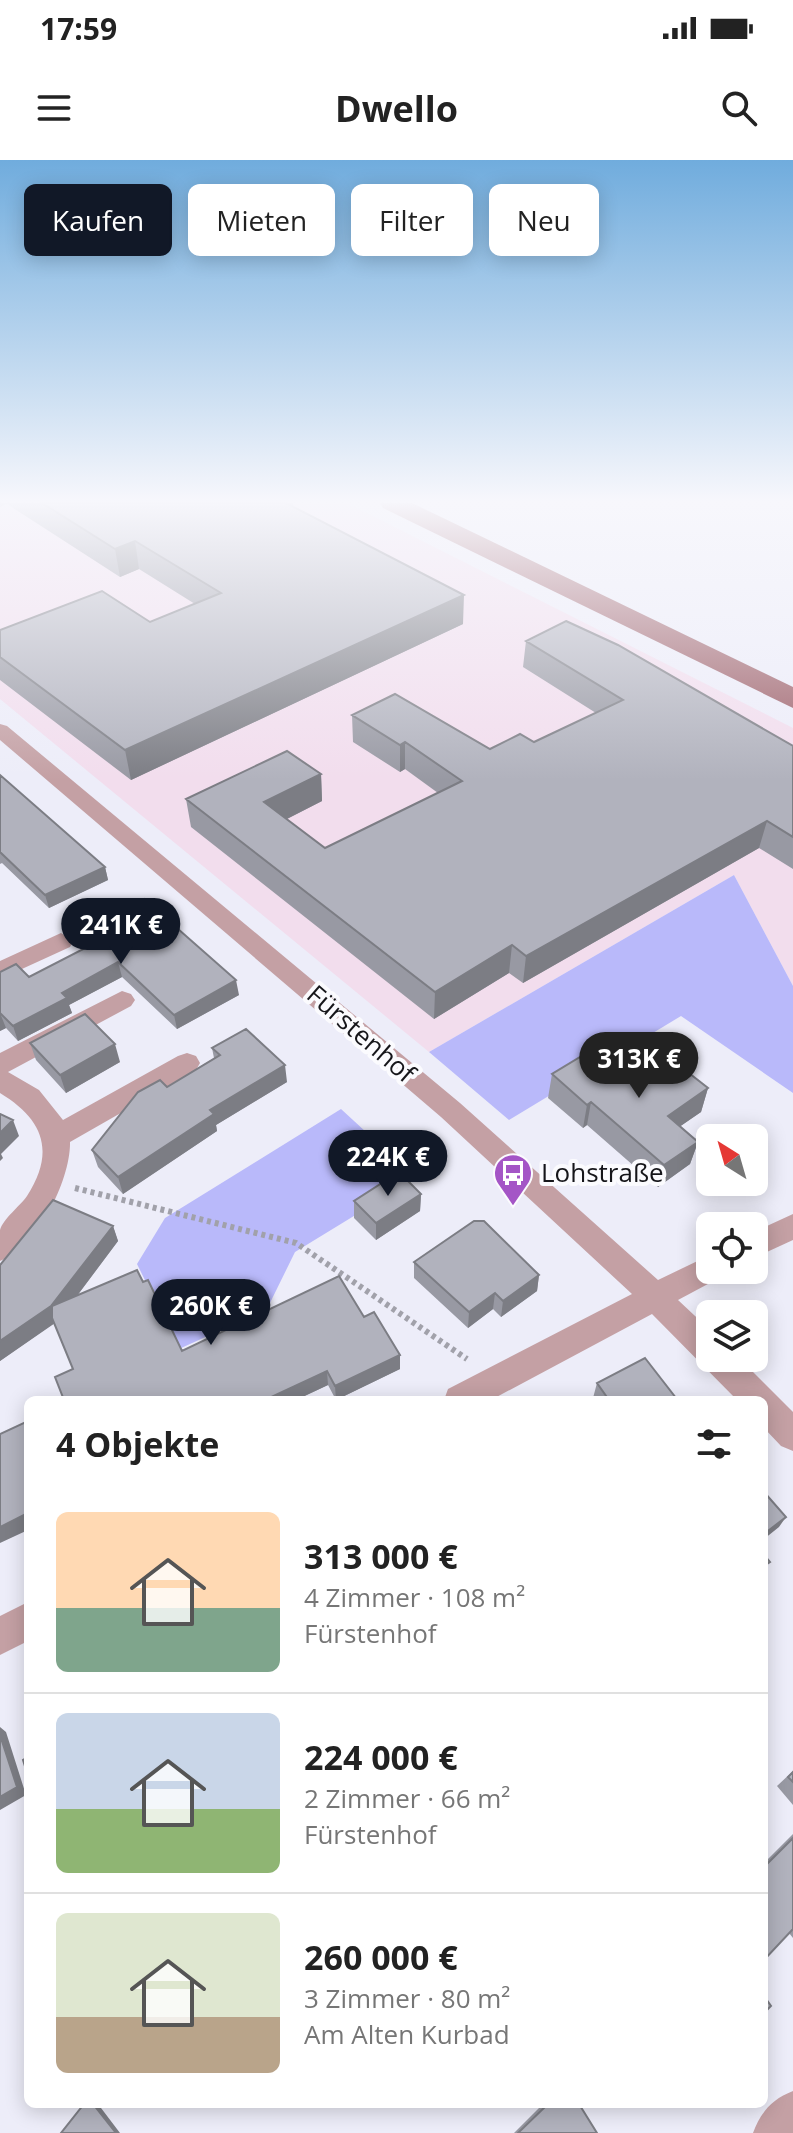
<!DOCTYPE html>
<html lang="de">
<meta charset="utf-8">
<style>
:root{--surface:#fff;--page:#f6f6f6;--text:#222;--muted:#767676;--line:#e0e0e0;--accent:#111827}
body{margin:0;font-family:"Open Sans",sans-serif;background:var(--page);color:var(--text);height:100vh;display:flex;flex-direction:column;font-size:30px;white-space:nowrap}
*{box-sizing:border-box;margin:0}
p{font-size:26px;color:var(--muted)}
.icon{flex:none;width:44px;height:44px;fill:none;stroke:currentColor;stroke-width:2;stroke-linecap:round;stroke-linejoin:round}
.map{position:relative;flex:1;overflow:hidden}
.sheet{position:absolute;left:24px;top:1236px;width:744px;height:712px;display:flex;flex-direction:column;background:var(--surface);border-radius:12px;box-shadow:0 4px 20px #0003}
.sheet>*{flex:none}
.banner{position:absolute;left:24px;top:24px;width:746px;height:72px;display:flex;gap:16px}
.needle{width:52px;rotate:323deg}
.tools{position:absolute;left:696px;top:964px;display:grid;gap:16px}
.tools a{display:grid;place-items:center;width:72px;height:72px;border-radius:12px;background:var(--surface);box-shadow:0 4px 20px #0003;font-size:40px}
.price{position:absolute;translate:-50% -68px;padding:0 18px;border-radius:28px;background:var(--accent);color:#fff;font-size:26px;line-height:52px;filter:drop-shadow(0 2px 4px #0008)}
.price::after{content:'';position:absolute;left:50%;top:48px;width:24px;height:18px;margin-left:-12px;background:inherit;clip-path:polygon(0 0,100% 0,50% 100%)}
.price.active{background:#222;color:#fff}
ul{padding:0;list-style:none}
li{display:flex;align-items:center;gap:24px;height:200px;padding:0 32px}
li+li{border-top:2px solid var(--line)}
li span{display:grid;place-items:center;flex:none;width:224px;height:160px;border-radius:12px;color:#555}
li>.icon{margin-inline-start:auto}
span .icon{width:96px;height:96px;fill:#fffc;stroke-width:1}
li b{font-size:34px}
h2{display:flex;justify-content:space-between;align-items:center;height:96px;padding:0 32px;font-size:34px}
.tag{padding:0 28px;border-radius:12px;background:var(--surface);box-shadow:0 4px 20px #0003;font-size:28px;line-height:72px}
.tag.active{background:var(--accent);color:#fff}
.status{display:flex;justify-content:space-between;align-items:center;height:56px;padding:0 40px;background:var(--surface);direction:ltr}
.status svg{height:22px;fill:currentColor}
header{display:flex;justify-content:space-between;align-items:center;height:104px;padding:0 32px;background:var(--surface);font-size:36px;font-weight:700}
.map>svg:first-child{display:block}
</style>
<div class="status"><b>17:59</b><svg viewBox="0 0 49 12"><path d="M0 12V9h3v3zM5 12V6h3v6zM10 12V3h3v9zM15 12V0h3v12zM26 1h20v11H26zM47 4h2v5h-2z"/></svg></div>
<header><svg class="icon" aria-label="menu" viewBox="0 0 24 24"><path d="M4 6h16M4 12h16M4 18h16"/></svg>Dwello<svg class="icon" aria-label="search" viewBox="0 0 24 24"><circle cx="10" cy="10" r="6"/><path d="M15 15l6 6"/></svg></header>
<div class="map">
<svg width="793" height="1973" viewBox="0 0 793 1973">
<rect width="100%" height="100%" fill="#ededf9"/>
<path fill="#f2dded" d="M0,343H347L793,568V826L734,715L429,892L0,539Z"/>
<path fill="#b9b9fa" d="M734,715L793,826V933L681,856L509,960L429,892Z
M341,949L416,1018L295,1092L267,1149L179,1189L137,1104L165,1058Z"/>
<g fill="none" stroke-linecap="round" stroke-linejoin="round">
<path stroke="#a1a1aa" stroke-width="6" stroke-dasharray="4 4" stroke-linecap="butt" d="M75,1028L296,1083L467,1199"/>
<path fill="#c4a0a4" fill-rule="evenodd" d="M0,564L7,566L460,943L658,1120L710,1095V1110H724L721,1117L678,1140L710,1170V1198H739L793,1252V1291L781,1286L764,1268V1240H737L652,1154L491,1240H444L448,1229L632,1134L441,957L0,580Z
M61,773L73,781L70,787L0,819V801Z
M122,831L131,834L135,840L131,846L8,912L39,930L63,960L178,896L187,893L196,896L200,903L196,910L70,982C71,1019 37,1089 0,1101C0,1092 0,1079 0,1070C3,1059 20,1046 27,1036C56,991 43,959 0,933V893Z
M793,1054V1080L754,1098V1072Z
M28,1442V1481L0,1495V1456Z
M793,1931V1973H753C761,1952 772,1939 793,1931Z"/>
<path fill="#9c5e67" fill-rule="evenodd" d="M380,343H412L793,527V548L383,348Z"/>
</g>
<path fill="#9899a3" d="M0,343H293V347L463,464L131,620L0,520V470L150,462L195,444L139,409L120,417L7,344L0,347Z
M526,481L793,586V709L759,688L523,823L509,813L434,859L191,667L186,639L321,614L322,641L287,659L325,688L438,633L405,609L400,612L353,582L352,555L490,589L534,582L596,553L523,507Z
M0,615L105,707L108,720L49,748L2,703L0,704Z
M84,769L239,835L177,869L122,817L69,845L72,853L18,881L6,868L0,871V812L29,817L90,786Z
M30,883L120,902L66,933L36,900Z
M212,888L287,922L216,965L217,971L123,1034L98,1007L92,990L167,927L214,898Z
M552,914L708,928L701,952L680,966L698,982L690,1004L658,1027L587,965L583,968L548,938Z
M421,1034L420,1051L376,1080L354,1058V1041Z
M113,1066L118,1081L77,1136L143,1122L182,1191L364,1157L400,1209L336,1240L328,1225L296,1240H64L73,1209L54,1163L0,1201V1105Z
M414,1102L539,1115L537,1131L501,1157L493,1149L468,1168L414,1118Z
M597,1223L675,1240H594L593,1238Z
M793,1611V1645L777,1626Z
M793,1674V1778L789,1773L764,1800V1703Z
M543,1944H579L597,1973H514Z"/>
<path fill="#7c7d84" d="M135,381L139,409L120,417L115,389Z
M464,435L463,464L131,620L125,590Z
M405,582V609L400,612V585Z
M321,614L322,641L267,669L264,642Z
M767,661L759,688L523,823L526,796Z
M105,707L108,720L49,748L45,735Z
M512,785L509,813L434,859L435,832Z
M118,802L122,817L69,845L72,853L18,881L13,866L62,833Z
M236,820L239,835L177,869L174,855Z
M0,853L6,868L0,871Z
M115,884L120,902L66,933L60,915Z
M285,905L287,922L216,965L217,971L123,1034L118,1017L210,950Z
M708,928L701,952L662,979L668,956Z
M591,942L587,965L583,968L587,945Z
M13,960L19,976L1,994L3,998L0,1001V973Z
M698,982L690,1004L658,1027L664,1005Z
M421,1034L420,1051L376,1080V1063Z
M113,1066L118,1081L58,1161L0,1201V1181Z
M539,1115L537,1131L501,1157L503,1141Z
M495,1133L493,1149L468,1168L469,1152Z
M400,1195V1209L336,1240L335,1226Z
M327,1211L328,1225L296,1240H265Z
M28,1353V1370L0,1383V1367Z
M786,1357L779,1367L764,1379V1374Z
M0,1567L6,1572L26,1635L0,1650Z
M93,1944H98L120,1973H116Z"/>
<path fill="#b1b2bd" stroke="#7c7d84" stroke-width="2" d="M42,343H286L464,435L125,590L0,497V470L102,431L150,462L221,433L135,381L115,389Z
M566,461L618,485L793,586V677L767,661L526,796L512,785L435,832L186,639L287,591L321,614L264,642L325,688L462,621L405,582L400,585L352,555L395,534L490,589L520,574L534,582L623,540L526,481Z
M0,615L105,707L45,735L0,692Z
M144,739L236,820L174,855L118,802L62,833L67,838L13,866L0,853V812L16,804L29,817L97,782L84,769Z
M85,854L115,884L60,915L30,883Z
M246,869L285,905L210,950L214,954L118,1017L92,990L138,932L160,920L167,927L220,895L212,888Z
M662,892L708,928L668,956L698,982L664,1005L591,942L587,945L552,914L585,894L617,921Z
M0,954L13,960L0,973Z
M399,1012L421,1034L376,1063L354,1041Z
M53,1040L113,1066L51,1146L0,1181V1105Z
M474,1061H484L539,1115L503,1141L495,1133L469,1152L414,1102Z
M137,1110L143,1122L148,1120L182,1191L339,1116L364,1157L374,1152L400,1195L335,1226L327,1211L265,1240H64L55,1217L73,1209L52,1158V1146Z
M645,1198L676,1238L673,1240H609L597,1223Z
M28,1261V1353L0,1367V1274Z
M764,1332L786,1357L764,1374Z
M764,1395L770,1402L764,1406Z
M0,1575L17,1627L0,1637Z
M28,1597V1616L23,1600Z
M793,1612V1622L788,1617Z
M793,1678V1769L764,1800V1707Z
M764,1836L771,1846L764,1853Z
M84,1944H93L116,1973H61Z
M548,1944H579L597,1973H518Z"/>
<linearGradient id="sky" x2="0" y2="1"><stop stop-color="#70acdd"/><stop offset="0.55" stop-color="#f7f7fc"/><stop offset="1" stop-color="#f7f7fc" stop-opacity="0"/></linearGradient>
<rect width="793" height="620" fill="url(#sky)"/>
<defs>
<symbol id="bus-pin" viewBox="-11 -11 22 30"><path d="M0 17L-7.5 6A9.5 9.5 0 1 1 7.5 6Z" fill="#a455c6" stroke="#fbfbfe"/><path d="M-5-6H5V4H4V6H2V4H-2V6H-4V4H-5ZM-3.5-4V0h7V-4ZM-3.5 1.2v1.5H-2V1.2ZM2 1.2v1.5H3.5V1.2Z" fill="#fff"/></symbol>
</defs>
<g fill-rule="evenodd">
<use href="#bus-pin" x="491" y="991" width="44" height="60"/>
</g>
<g text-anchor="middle" stroke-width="8" stroke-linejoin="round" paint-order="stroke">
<g font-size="26" fill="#16161a" stroke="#fbfbfe">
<text transform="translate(361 874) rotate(41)" y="9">Fürstenhof</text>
</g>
<g font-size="26" fill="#16161a" stroke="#fbfbfe" text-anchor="start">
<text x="541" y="1022">Lohstraße</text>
</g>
</g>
</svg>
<div class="tools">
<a><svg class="needle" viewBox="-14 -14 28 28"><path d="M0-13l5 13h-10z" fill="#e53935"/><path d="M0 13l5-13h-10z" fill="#767676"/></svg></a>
<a><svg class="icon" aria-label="locate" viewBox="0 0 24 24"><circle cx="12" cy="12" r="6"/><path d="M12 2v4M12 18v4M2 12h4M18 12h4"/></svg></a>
<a><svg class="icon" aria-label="layers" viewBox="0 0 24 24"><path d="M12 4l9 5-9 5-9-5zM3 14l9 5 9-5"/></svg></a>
</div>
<b class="price" style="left:121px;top:806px">241K €</b>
<b class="price active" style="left:639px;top:940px">313K €</b>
<b class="price" style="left:388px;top:1038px">224K €</b>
<b class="price" style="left:211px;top:1187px">260K €</b>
<div class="banner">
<a class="tag active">Kaufen</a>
<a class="tag">Mieten</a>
<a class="tag">Filter</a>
<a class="tag">Neu</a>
</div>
<section class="sheet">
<h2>4 Objekte<svg class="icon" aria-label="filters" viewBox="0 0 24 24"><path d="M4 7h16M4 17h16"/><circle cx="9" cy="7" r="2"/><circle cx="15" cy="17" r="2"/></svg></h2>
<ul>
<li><span style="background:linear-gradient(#ffd9b3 60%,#7fa58c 0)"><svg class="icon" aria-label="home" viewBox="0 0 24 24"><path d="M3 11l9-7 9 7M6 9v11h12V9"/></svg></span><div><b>313 000 €</b><p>4 Zimmer · 108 m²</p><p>Fürstenhof</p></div></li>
<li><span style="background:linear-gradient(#c9d6e8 60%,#8fb573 0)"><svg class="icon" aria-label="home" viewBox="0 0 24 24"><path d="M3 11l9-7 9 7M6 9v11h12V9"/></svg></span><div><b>224 000 €</b><p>2 Zimmer · 66 m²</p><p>Fürstenhof</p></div></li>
<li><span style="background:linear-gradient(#dfe7d0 65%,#b9a48a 0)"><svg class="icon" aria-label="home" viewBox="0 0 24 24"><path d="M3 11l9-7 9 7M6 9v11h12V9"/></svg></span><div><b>260 000 €</b><p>3 Zimmer · 80 m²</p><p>Am Alten Kurbad</p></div></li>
</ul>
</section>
</div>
